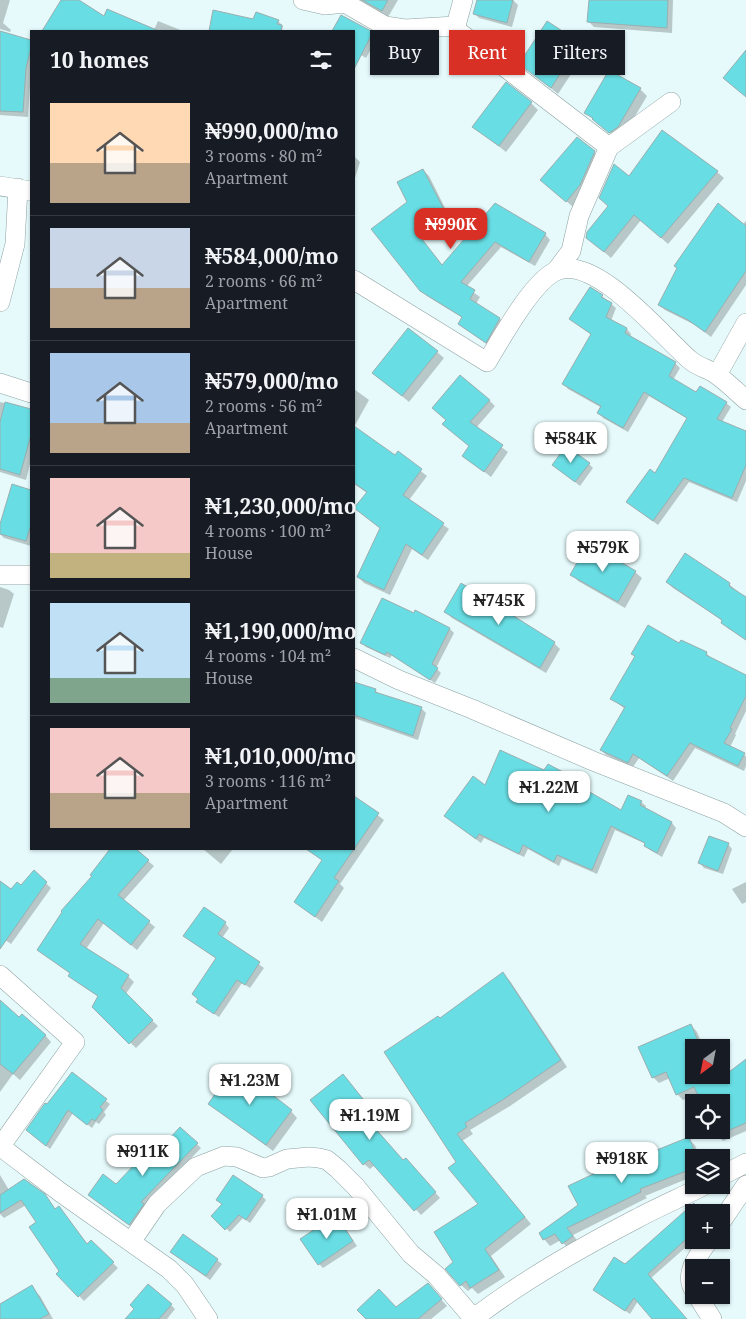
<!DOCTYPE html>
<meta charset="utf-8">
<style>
:root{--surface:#171b24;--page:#242831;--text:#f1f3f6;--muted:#9ea1a6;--line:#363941;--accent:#d93025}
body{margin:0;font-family:"Noto Serif",serif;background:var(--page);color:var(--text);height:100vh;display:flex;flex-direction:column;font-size:19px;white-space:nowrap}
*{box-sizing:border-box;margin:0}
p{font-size:16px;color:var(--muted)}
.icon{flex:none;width:28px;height:28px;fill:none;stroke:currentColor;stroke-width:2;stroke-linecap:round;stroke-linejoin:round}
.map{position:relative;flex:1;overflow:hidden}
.details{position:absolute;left:30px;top:30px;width:325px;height:820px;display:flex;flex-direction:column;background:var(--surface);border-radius:0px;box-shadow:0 1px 4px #0004}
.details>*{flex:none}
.top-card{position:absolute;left:370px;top:30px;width:300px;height:45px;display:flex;gap:10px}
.needle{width:32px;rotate:212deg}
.tools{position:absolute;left:685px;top:1039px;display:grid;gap:10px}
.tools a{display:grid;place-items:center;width:45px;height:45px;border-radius:0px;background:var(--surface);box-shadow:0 1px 4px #0004;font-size:25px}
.price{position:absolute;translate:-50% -42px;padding:0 11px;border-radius:10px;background:#fff;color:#222;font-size:16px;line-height:32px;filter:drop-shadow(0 1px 2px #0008)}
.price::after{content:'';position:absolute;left:50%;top:30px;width:15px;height:11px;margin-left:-8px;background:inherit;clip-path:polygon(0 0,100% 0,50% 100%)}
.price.selected{background:var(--accent);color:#fff}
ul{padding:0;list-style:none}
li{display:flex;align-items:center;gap:15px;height:125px;padding:0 20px}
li+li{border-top:1px solid var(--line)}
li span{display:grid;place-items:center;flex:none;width:140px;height:100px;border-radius:0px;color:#555}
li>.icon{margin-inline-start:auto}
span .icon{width:60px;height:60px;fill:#fffc;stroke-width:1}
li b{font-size:21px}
h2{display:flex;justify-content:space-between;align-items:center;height:60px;padding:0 20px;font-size:21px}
.pill{padding:0 18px;border-radius:0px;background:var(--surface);box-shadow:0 1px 4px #0004;font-size:18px;line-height:45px}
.pill.selected{background:var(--accent);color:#fff}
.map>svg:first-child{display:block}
</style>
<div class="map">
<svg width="746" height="1319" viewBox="0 0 746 1319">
<rect width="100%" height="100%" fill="#e6fafb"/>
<path fill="#0003" d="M0,0H10L3,23L11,30L10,32L0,29Z
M63,0H76L105,18L154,30L158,21L183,31H44Z
M359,0H398L388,17Z
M478,0H513L518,5L512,27L479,18L474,13Z
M591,0H673L672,33L594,27L589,22Z
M214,12L254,20L278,21L283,26L282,31H210Z
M342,16L373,33L377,38L366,58L354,51V31H333Z
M8,35L31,41V72L28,117L0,115V65Z
M569,37L576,44L570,53L579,62L558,94L520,63Z
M640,89L647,96L625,133L617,139L586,113Z
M531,103L538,110L506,152L474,127Z
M662,132L717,172L724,178L668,244L641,220L611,258L587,237Z
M594,152L601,158L573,207L549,186Z
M354,156L360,162L354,181Z
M423,170L429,176L453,224L422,240L443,266L495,205L545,234L550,240L535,266L501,247L466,287L480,297L476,304L500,319L505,324L491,347L459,324L463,318L427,296L421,290L408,202Z
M746,221V285L711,337L695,325L665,310L659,305Z
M591,289L602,296L616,308L611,321L627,329L631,334L630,337L675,363L680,368L673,380L696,394L726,403L731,407L722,422L746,432V481L737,502L689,482L658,525L633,506L655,475L688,419L649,396L628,432L603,418L599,413L602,408L568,389L564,384L592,335L570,319Z
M437,352L444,358L409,402L374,373Z
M354,389L369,400L354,427Z
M489,400L495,406L476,428L508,452L491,477L464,456L470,447L444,424Z
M0,402L31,410V460L26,480L0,472Z
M354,428L395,456L398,453L427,476L409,500L449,529L428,560L412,549L390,595L364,583L358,577L381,529L356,508L367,493L354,484Z
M589,464L593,468L580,486L554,465Z
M13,486L31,492V546L4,538L0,534V529Z
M635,572L642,578L625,608L578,581L572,574Z
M667,582L729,584L746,599V640L728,628L723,621L673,588Z
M462,585L554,643L560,649L546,673L452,618L446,612Z
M0,587L9,590L14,594L3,628L0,627Z
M416,611L450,629L454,633L436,668L441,673L435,683L392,655L390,658L366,647L362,642L414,615Z
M680,645L706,653L711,658L746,677V711L735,734L736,735L730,747L746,756V766L744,771L695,748L673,781L639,758L633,767L606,755L601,750L625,709L612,699L636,657L632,653Z
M354,683L375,690L379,694L421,708L426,713L418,740L354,718Z
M545,772L575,780L580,785L579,787L622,812L641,802L646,806L645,809L672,823L676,828L662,857L650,850L646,844L615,830L597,874L562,859L559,866L528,849L524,857L484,838L481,843L450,820L486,787Z
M357,799L384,820L340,884L344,888L322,922L295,902L324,860L311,849H354V803Z
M728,844L732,849L723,874L704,868L700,863Z
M111,849H134L154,866L123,901L155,927L137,950L104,923L86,949L128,976L134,982L125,995L158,1026L136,1048L93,1007L99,997L75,981L70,976L71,974L38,950L93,877L92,875Z
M203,849H233L221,864Z
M34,872L51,888L11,944L0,936V882L11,891L21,886Z
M746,882V902L742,904L732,889Z
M225,923L229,928L222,938L264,968L250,988L242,983L219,1017L202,1006L217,959L189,940Z
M503,974L510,981L567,1067L510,1106L470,1130L473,1134L462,1141L531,1224L491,1256L505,1277L478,1294L472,1288L468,1291L461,1285L455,1262L480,1204L458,1162L440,1019Z
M0,1002L20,1019L45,1035L51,1042L20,1080L13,1074L0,1092Z
M691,1025L697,1032L704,1048H694V1075H716L719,1082L746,1061V1131L723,1141L717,1135L715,1130H721V1102H702L698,1094L683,1100L677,1094L670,1078L659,1083L653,1077Z
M72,1074L110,1104L104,1112L106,1115L99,1124L96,1122L92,1128L73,1113L50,1149L27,1130Z
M348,1081L371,1110L364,1116L404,1162L411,1165L440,1198L421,1215L375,1165L370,1169L364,1164L312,1100Z
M210,1104L291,1111L297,1118L273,1151L217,1110Z
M180,1128L201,1148L145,1206L133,1228L89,1195L116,1185L168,1142Z
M688,1139L695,1145L700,1158H694V1176L645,1196L647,1198L573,1235L579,1243L569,1250L561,1240L550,1246L544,1239L627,1163Z
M0,1175L9,1190L56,1210H61L88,1245L91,1242L118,1268L84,1301L58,1274L61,1271L38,1222L26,1205L4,1218L0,1214Z
M262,1196L266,1200L250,1223L243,1218L230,1232L213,1216Z
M694,1204L703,1212H694V1240L651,1278L686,1319H654L638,1301L630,1314L594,1290L625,1265Z
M340,1221L357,1246L323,1268L319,1264Z
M176,1256L217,1260L222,1264L210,1280Z
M33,1289L40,1296L53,1319H0V1306Z
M433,1290L447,1306L431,1319H368L396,1309Z
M171,1305L175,1309L167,1319H127Z"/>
<path fill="#68dee4" stroke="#9baeaf" d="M61,0H79L104,16L107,9L159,31H42Z
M362,0H388L382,11Z
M477,0H513L507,23L473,14Z
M589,0H668L667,28L587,22Z
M213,10L253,19L256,12L279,20L277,24L282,25L281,31H209Z
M341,15L373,32L354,69V31H332Z
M547,21L570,36L563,47L573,54L551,88L519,64Z
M0,31L31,40V48L26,68L23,112L0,111Z
M746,50V97L723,78Z
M609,70L641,88L618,127L609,133L592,119L593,118L584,113Z
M506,82L532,102L499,146L472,127Z
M662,130L718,171L661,238L634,215L604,252L586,238L587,232L608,206L599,198L614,164L629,176Z
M577,137L595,151L580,185L566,202L540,180Z
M423,169L449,219L418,234L442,265L495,203L546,233L529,262L495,242L461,282L475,290L470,299L500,318L486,343L458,324L462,317L420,291L371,229L407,202L397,182Z
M718,203L746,226V271L705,332L688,320L658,305L677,268L674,266Z
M590,287L603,295L601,297L612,303L606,317L627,328L625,333L676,362L669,376L696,392L700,386L727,402L717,419L746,431V465L732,498L684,478L653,521L626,502L650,469L655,473L687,418L644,392L623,428L597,413L601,406L562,384L591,334L569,319Z
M408,328L438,351L402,396L372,373Z
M460,375L490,400L470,422L503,445L484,472L462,456L469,446L442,424L446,420L432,408Z
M5,402L31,409V435L20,475L0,469V422Z
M354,426L395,455L398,451L422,469L403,495L444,523L422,555L406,544L384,590L357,577L380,528L354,508L367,492L354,483Z
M566,446L590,463L575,482L552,465Z
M12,484L31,490V525L26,541L0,534V524Z
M588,543L636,571L618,602L570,575Z
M685,553L730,583L729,586L746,597V640L721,623L722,620L666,582Z
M461,583L555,642L540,668L444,612Z
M382,598L414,613L415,610L450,628L432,664L438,668L430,680L387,652L385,655L360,643Z
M648,625L679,643L681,640L707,652L706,655L746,675V696L730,728L732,729L724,743L745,753L738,766L690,743L667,776L633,754L628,763L600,750L625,707L610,699L635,656L631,654Z
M354,682L376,689L375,692L422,707L413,736L354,715Z
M500,750L544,770L548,764L576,779L574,783L621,810L628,795L642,801L640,805L672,822L657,853L644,846L645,843L611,826L592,870L557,855L554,862L523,845L519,854L479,834L476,839L444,816L473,776L485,785Z
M354,796L379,813L334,878L339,881L315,917L294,902L322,860L306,849H354Z
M709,836L729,843L718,871L698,863Z
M110,849H136L149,860L118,895L150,921L131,945L98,919L80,944L129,975L121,988L153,1020L129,1044L92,1007L98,996L68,976L70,973L37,950L62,912L61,911L92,876L90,875Z
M34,870L47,882L0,949V881L11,889L17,882L21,885Z
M204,907L226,922L218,934L260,962L245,985L237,980L214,1014L196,1002L198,999L192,994L216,958L183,936Z
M503,972L561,1060L504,1099L465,1123L467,1127L457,1134L525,1217L485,1249L499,1270L470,1288L466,1281L460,1286L445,1269L453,1262L434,1232L478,1204L448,1168L456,1162L384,1052L438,1016L440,1018Z
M0,1000L19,1017L22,1014L46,1035L13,1074L0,1064Z
M691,1024L701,1048H694V1075H713L716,1082L746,1059V1123L716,1136L713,1130H721V1102H701L694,1087L676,1095L666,1072L652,1078L638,1047Z
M235,1066L292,1110L266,1145L208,1104Z
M72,1072L107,1099L100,1107L103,1110L95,1121L92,1119L87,1125L68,1110L46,1146L26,1130L45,1103L47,1104Z
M343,1074L367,1104L359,1110L403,1160L406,1158L436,1192L414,1211L369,1160L363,1165L310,1100Z
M180,1127L198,1143L141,1202L144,1204L129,1225L88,1195L103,1174L116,1184L163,1135L168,1140Z
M689,1137L697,1158H694V1168L640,1189L641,1192L567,1228L573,1236L562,1244L555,1234L543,1240L539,1233L578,1205L568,1186L625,1159L627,1162Z
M233,1175L263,1195L246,1220L239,1215L225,1230L211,1216L222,1204L216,1200Z
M24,1179L45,1194L55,1209L59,1206L87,1244L91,1240L114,1262L78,1297L56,1274L59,1271L29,1227L36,1222L21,1200L0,1213V1195Z
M694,1203V1232L648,1274L687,1319H652L634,1298L625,1311L593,1290L614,1257L625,1264Z
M336,1215L353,1241L318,1265L300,1239Z
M183,1234L218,1259L206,1276L170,1252Z
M428,1283L442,1299L418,1319H366L357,1310L379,1289L396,1307Z
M148,1284L172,1304L159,1319H125L134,1309L130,1305Z
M32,1285L49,1314L40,1319H0V1304Z"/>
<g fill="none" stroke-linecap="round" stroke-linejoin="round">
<defs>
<path id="minor" d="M303,0L325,5L345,3L385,26L405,29L455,26V29L463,0
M455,29L609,147
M0,186L31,191
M556,271L571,251L579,216L609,147L671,102
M354,280L487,362C501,339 532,282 556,271C595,253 663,337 690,360C698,367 709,369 717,375C727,382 737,392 746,400
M0,302L15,244L18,188
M717,375L746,323
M0,383L31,393
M0,575H31
M354,658L399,680L472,709L593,761L724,813L746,827
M0,975L75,1042L0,1147
M1,1147L60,1192L169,1269L185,1285L208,1319
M721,1176L746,1163
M721,1222L746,1185
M131,1242L157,1204L196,1167L224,1156L237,1157L263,1168L269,1167L287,1159L309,1157L319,1158L327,1160L338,1169L356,1187L411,1254L436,1275L474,1319
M694,1290C683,1273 700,1253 709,1240
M697,1295L712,1319
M473,1319C523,1280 580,1248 636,1219C658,1207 682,1197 705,1185"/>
</defs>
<use href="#minor" stroke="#8ea1a2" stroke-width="20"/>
<use href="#minor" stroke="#fff" stroke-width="19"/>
</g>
</svg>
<div class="tools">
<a><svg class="needle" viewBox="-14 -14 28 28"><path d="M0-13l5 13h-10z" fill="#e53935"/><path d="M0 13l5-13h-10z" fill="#9ea1a6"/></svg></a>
<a><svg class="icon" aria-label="locate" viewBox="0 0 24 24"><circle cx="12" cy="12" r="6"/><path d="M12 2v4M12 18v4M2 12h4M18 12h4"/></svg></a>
<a><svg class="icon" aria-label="layers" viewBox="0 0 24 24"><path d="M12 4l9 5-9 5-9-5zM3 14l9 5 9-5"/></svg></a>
<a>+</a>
<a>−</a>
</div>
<b class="price selected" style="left:451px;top:250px">₦990K</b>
<b class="price" style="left:571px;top:464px">₦584K</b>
<b class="price" style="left:603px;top:573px">₦579K</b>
<b class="price" style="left:499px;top:626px">₦745K</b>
<b class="price" style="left:549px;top:813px">₦1.22M</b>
<b class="price" style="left:250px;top:1106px">₦1.23M</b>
<b class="price" style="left:370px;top:1141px">₦1.19M</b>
<b class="price" style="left:143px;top:1177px">₦911K</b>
<b class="price" style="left:622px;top:1184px">₦918K</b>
<b class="price" style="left:327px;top:1240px">₦1.01M</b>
<div class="top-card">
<a class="pill">Buy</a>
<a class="pill selected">Rent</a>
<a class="pill">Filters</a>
</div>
<section class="details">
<h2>10 homes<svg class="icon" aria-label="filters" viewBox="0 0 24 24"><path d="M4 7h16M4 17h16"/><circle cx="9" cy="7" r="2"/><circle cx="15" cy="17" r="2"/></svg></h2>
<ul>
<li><span style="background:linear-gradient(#ffd9b3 60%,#b9a48a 0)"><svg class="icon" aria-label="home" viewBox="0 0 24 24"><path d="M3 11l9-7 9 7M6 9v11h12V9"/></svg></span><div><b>₦990,000/mo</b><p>3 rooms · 80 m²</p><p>Apartment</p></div></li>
<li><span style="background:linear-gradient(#c9d6e8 60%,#b9a48a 0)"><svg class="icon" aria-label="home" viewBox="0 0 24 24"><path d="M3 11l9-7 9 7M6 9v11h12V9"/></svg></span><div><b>₦584,000/mo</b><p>2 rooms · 66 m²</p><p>Apartment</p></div></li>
<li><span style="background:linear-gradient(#a9c7e8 70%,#b9a48a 0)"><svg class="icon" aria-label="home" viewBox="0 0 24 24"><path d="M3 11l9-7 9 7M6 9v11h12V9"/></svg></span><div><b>₦579,000/mo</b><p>2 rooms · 56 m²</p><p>Apartment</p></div></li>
<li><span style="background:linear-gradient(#f6c9c9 75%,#c2b280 0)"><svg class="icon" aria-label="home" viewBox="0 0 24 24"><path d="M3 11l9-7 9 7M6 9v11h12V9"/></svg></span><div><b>₦1,230,000/mo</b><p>4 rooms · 100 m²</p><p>House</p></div></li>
<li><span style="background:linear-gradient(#bfe0f5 75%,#7fa58c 0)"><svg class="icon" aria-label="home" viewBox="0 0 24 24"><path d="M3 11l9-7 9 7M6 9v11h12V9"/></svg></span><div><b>₦1,190,000/mo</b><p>4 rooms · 104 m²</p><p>House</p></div></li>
<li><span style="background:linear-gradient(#f6c9c9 65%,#b9a48a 0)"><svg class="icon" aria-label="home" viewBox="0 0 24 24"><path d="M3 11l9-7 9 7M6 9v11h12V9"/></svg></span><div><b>₦1,010,000/mo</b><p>3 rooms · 116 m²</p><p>Apartment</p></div></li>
</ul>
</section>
</div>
